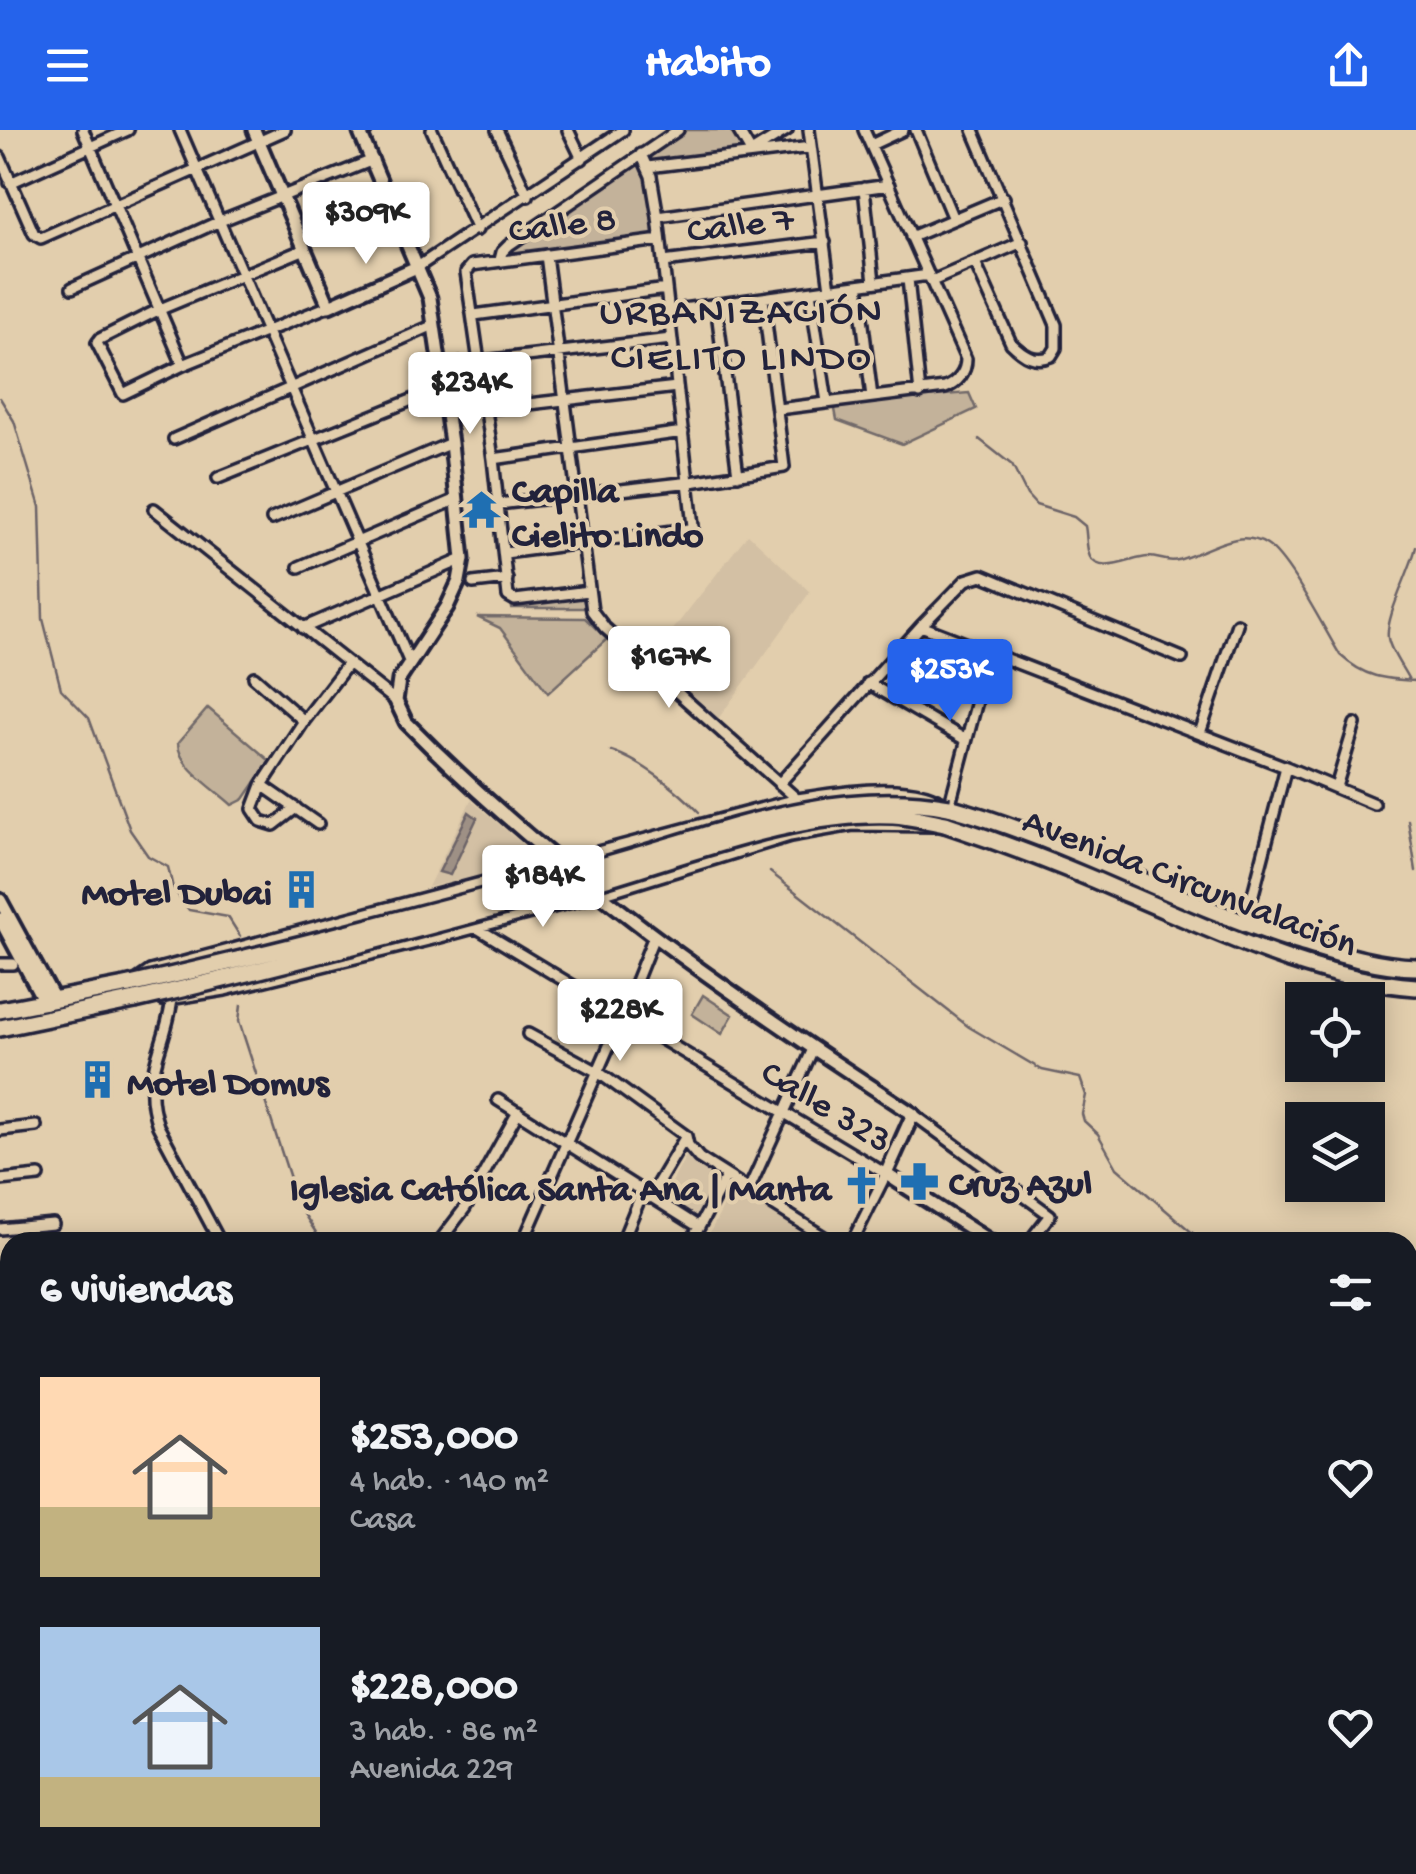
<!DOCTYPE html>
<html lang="es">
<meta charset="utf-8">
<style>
:root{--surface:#171b24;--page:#20242c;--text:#f1f3f6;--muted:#9ea1a6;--accent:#2563eb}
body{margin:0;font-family:"Gochi Hand",sans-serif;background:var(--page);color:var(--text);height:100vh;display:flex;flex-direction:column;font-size:38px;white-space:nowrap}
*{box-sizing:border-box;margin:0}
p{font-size:32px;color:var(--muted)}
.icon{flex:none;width:55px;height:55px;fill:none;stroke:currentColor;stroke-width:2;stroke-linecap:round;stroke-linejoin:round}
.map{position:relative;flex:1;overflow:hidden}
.sheet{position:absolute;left:0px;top:1102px;width:1418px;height:642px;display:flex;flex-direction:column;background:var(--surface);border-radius:30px 30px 0 0;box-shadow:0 5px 25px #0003}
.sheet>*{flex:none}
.controls{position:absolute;left:1285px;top:852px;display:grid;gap:20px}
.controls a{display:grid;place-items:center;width:100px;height:100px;border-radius:0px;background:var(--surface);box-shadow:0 5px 25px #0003;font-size:50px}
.price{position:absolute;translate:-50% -85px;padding:0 22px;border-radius:10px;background:#fff;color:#222;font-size:32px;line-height:65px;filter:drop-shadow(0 2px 5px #0008)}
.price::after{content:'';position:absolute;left:50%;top:60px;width:30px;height:22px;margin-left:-15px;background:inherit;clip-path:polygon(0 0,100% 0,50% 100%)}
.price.current{background:var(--accent);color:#fff}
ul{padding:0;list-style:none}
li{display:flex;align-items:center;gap:30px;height:250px;padding:0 40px}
li span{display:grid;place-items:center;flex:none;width:280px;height:200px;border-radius:0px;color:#555}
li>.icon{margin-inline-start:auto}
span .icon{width:120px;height:120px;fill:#fffc;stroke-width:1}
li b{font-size:42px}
h2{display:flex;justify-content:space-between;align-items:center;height:120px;padding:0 40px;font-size:42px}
header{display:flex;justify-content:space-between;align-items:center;height:130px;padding:0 40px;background:var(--accent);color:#fff;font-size:45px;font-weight:700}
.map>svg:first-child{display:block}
</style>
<header><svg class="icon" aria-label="menu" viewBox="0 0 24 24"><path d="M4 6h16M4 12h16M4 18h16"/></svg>Habito<svg class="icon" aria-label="share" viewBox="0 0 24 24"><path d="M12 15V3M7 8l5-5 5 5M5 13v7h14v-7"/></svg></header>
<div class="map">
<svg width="1416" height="1744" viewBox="0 0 1416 1744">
<rect width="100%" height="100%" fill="#e2cead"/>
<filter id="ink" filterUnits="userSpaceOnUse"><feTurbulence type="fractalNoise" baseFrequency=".01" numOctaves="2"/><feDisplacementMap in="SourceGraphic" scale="20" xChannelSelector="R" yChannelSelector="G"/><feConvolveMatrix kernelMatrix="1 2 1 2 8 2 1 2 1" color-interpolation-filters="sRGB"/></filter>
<g filter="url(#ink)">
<path fill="#d3c0a4" d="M748,404L810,462L718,589L650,529Z
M471,670L543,732L428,757Z
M686,1026L720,1048L698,1086L664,1067Z
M733,1058L826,1112H705Z
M1416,1429V1669L1408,1672V1436Z"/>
<path fill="#c3b29a" stroke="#726a6a" stroke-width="2.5" d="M686,0H733L743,19L653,34L649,24Z
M639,30L648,53L656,105L503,127Z
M969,263L976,279L902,314L837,290L834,274Z
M581,464L586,478H512L511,472Z
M477,487L585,488L607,509L548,563L500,498Z
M208,578L270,631L244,669L232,675C215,659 178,637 178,613Z
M703,865L733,885L722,904L692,884Z"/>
<path fill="#9e9085" stroke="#6c6467" stroke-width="2.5" d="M469,682L477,688L450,745L439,742Z"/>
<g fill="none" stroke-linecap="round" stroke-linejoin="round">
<path stroke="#6c6467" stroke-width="2.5" d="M0,268L14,291L40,377L43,489L61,559L89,588L130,700L148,726L168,737L173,758L189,780L228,787L240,806
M979,309L1012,335L1027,365L1036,375L1074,387L1085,396C1087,405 1086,419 1090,427C1100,446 1133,427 1148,427C1160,427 1167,433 1178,430C1206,423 1237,396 1267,415C1289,429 1324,499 1340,525C1365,548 1384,549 1416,551
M1409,550C1403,538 1390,521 1388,508C1385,487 1410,442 1416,417
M611,621C640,630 678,660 699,682
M1408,690L1416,741
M770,742L969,897L1042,940L1080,948L1086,965L1082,984L1084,991L1098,1004L1117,1038L1203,1112
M241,875L239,891L299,1076L322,1112
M1408,1241L1416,1245
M1408,1730L1416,1744
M617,1744L619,1735"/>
<defs>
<path id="minor" d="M83,0L183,235
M180,0L409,531
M432,0L477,100
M497,0L528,66
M568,0L582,29
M738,0L751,22L787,0
M809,0L830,159
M916,0L953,89
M973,0L1056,195V218L1051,226C1035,233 1023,225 1011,213L975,133
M871,15L903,0
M0,27L34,104L41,108L285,0
M648,37L811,17
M10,53L128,0
M864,58L874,152
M658,87L889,55
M911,107L1004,68
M305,119L158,180L100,209L97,213L123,264L183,235L329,176
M546,125L592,481L605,498L797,669
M500,130L502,122L509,115L678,0
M663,132L825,112
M419,136L623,0
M908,149L920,263
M932,151L1022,112
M858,155L872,267
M72,158L220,91L373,30
M810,162L827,272
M716,174L738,345
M668,181L929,145
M474,185L666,159
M441,236L671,209
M485,279L677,257
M778,279L945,258C958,253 966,242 966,229L864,0
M174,309L434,195
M493,329L683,302
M218,348L444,257
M498,374L691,352L784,337L763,168
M154,379L396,571
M272,389L451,313
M505,423L689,399L693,396L658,87L651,46L641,24
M299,437L455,370
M473,453L507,449
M589,461L515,470L508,466L493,329L466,142L472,135L660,110
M921,496L966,450L982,445L1182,528
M303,498L463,429
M254,547L304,591
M868,553L966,610
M1200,603L1237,494
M1286,637L1374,674
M779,654L921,496L1286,637L1245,795
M262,655L253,679L261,691L274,695L296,678
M1336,657L1355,594
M318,694L262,655L304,591L347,535
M477,798L886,1044L852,1112
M0,834H13
M137,850L150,841L797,669C837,663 917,648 949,677L990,522
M172,869C166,918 140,944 158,996L220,1112
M163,870L225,860L433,809L598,765L790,706L853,695L934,696
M528,904L598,942L686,1006L688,1015L699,1028L832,1112
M498,970L699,1097
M913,984L1050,1085L1029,1112
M0,1000L36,996
M0,1050L39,1046
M749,1059L813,919
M649,1068L686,1006
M0,1099L53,1094
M439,1112L465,1078L518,982
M523,1112L623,884L654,806
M622,1112L642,1063
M691,1112L726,1047
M0,1178L10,1177
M0,1229L10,1228
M0,1308L10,1295
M0,1346L10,1357
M1408,1421L1416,1414
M0,1571L10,1567
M0,1704L10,1697
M531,1735L554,1744
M707,1735L713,1740
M946,1735L958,1744
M1228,1735L1232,1744
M1341,1735L1344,1744
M304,1743L311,1744
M86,1744L87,1735
M173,1744L174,1735
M363,1744L364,1735
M517,1744V1735
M686,1744L687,1735
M816,1744L817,1735
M1011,1744L1015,1735"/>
<path id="tertiary" d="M254,0L329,176L419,136
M365,0L360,3L430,168L451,313L463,429L459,451L447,477L399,550L396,571L406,592C557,746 733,867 913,984L886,1044L991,1112
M0,770L55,871
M0,789L45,873
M1408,1368L1416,1374"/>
<path id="primary" d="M1408,1683L1416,1680
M1244,1744L1266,1735"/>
<path id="trunk" d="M949,677C1069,710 1178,774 1297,811C1337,823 1374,836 1416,837
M945,694C1006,714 1066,737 1125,763C1218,802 1314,850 1416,857
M0,880L130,855
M0,898L135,870"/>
</defs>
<use href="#minor" stroke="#22223b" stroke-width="16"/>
<use href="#tertiary" stroke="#22223b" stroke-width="19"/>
<use href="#primary" stroke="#22223b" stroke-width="22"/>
<use href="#trunk" stroke="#22223b" stroke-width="22"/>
<use href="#minor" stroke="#e2cead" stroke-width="9"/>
<use href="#tertiary" stroke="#e2cead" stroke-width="11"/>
<use href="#primary" stroke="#e2cead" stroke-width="15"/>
<use href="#trunk" stroke="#e2cead" stroke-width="15"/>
<defs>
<path id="trunk-bridge" d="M130,855C286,820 440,779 594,738C710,707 827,655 949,677
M135,870C283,836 429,796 576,757C672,731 794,680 893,685C910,686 928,691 945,694"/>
</defs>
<use href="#trunk-bridge" stroke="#22223b" stroke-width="22" stroke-linecap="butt"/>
<use href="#trunk-bridge" stroke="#e2cead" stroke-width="15"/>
</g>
</g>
<defs>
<symbol id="temple-bare" viewBox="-9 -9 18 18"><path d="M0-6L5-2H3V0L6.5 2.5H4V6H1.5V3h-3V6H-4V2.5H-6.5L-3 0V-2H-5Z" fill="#1f6fb2" stroke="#e2cead" stroke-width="2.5" paint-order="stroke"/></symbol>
<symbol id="building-bare" viewBox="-9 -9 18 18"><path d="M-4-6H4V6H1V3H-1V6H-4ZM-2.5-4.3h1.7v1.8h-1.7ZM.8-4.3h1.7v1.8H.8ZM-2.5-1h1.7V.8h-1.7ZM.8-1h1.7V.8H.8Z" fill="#1f6fb2" stroke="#e2cead" stroke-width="2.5" paint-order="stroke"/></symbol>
<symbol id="pharmacy-bare" viewBox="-9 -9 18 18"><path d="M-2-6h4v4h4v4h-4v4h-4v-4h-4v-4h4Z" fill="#1f6fb2" stroke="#e2cead" stroke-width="2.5" paint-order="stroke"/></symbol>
<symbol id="church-bare" viewBox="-9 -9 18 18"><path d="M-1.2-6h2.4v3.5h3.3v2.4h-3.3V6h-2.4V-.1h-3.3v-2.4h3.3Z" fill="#1f6fb2" stroke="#e2cead" stroke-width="2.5" paint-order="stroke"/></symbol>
</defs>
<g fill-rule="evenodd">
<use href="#temple-bare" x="454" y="352" width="55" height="55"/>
<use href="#building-bare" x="274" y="732" width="55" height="55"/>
<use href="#building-bare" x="70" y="922" width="55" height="55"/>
<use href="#pharmacy-bare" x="892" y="1024" width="55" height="55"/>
<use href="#church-bare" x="834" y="1028" width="55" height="55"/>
</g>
<g text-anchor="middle" stroke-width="8" stroke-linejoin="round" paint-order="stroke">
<g font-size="38" fill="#22223b" stroke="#e2cead">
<text transform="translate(562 92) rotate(-7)" y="13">Calle 8</text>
<text transform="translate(740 92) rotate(-7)" y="13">Calle 7</text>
<text transform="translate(1191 750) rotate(21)" y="13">Avenida Circunvalación</text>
<text transform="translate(828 974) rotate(31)" y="13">Calle 323</text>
</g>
<g font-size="38" font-weight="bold" fill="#22223b" stroke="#e2cead" text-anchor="start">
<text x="512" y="371">Capilla<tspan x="512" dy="44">Cielito Lindo</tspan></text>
<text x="272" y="773" text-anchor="end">Motel Dubai</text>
<text x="127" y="963">Motel Domus</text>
<text x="949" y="1064">Cruz Azul</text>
<text x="831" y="1069" text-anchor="end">Iglesia Católica Santa Ana | Manta</text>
</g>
<g font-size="40" letter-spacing="2.5" fill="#22223b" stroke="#e2cead">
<text x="742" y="192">URBANIZACIÓN<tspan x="742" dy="46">CIELITO LINDO</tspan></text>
</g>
</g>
</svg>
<div class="controls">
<a><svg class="icon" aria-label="locate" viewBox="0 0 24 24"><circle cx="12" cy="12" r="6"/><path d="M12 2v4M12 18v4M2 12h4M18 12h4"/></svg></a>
<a><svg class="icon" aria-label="layers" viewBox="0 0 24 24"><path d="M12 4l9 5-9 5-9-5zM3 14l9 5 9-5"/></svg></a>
</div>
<b class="price" style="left:366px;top:137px">$309K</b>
<b class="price" style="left:470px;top:307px">$234K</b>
<b class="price" style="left:669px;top:581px">$167K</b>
<b class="price current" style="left:950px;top:594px">$253K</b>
<b class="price" style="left:543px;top:800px">$184K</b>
<b class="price" style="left:620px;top:934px">$228K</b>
<section class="sheet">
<h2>6 viviendas<svg class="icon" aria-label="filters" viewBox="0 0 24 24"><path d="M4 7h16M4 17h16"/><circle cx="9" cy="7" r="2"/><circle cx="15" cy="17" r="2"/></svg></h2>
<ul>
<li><span style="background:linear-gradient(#ffd9b3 65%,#c2b280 0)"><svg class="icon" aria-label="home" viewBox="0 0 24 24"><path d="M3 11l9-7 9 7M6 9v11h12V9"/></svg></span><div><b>$253,000</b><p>4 hab. · 140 m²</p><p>Casa</p></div><svg class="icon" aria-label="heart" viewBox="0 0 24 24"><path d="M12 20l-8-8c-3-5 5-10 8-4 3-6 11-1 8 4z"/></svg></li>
<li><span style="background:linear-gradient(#a9c7e8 75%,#c2b280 0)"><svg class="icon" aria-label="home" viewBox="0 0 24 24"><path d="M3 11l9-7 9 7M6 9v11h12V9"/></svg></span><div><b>$228,000</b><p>3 hab. · 86 m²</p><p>Avenida 229</p></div><svg class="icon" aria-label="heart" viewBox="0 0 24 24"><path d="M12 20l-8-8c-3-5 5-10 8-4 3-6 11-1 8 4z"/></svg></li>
</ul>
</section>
</div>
